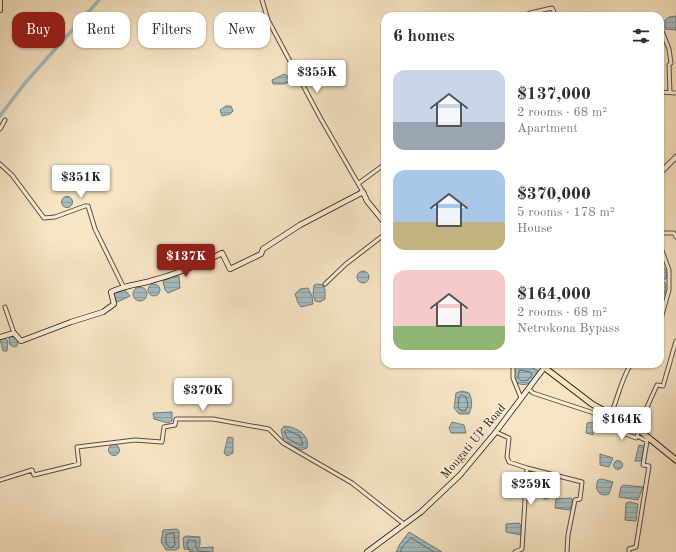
<!DOCTYPE html>
<meta charset="utf-8">
<style>
:root{--surface:#fff;--page:#f2f2f3;--text:#2b2b33;--muted:#7c7c81;--accent:#8f2418}
body{margin:0;font-family:"Old Standard TT",serif;background:var(--page);color:var(--text);height:100vh;display:flex;flex-direction:column;font-size:15px;white-space:nowrap}
*{box-sizing:border-box;margin:0}
p{font-size:13px;color:var(--muted)}
.icon{flex:none;width:22px;height:22px;fill:none;stroke:currentColor;stroke-width:2;stroke-linecap:round;stroke-linejoin:round}
.map{position:relative;flex:1;overflow:hidden}
.side{position:absolute;left:381px;top:12px;width:283px;height:356px;display:flex;flex-direction:column;background:var(--surface);border-radius:12px;box-shadow:0 1px 3px #0004}
.side>*{flex:none}
.guide{position:absolute;left:12px;top:12px;width:309px;height:36px;display:flex;gap:8px}
.price{position:absolute;translate:-50% -34px;padding:0 9px;border-radius:4px;background:#fff;color:#222;font-size:13px;line-height:26px;filter:drop-shadow(0 1px 2px #0008)}
.price::after{content:'';position:absolute;left:50%;top:24px;width:12px;height:9px;margin-left:-6px;background:inherit;clip-path:polygon(0 0,100% 0,50% 100%)}
.price.current{background:var(--accent);color:#fff}
ul{padding:0;list-style:none}
li{display:flex;align-items:center;gap:12px;height:100px;padding:0 12px}
li span{display:grid;place-items:center;flex:none;width:112px;height:80px;border-radius:12px;color:#555}
li>.icon{margin-inline-start:auto}
span .icon{width:48px;height:48px;fill:#fffc;stroke-width:1}
li b{font-size:17px}
h2{display:flex;justify-content:space-between;align-items:center;height:48px;padding:0 12px;font-size:17px}
.pill{padding:0 14px;border-radius:12px;background:var(--surface);box-shadow:0 1px 3px #0004;font-size:14px;line-height:36px}
.pill.current{background:var(--accent);color:#fff}
.map>svg:first-child{display:block}
</style>
<div class="map">
<svg width="676" height="552" viewBox="0 0 676 552">
<defs>
<pattern id="water-rules" width="6" height="5" patternUnits="userSpaceOnUse"><rect width="6" height="5" fill="#a4bcc0"/><path d="M0 2.5h6" fill="none" stroke="#8da1a4"/></pattern>
</defs>
<rect width="100%" height="100%" fill="#f7e5c4"/>
<filter id="stains"><feTurbulence type="fractalNoise" baseFrequency=".005" numOctaves="4"/><feColorMatrix values="0 0 0 0 .2 0 0 0 0 .09 0 0 0 0 .02 0 0 0 .5 -.17"/></filter>
<radialGradient id="worn" r=".72"><stop offset=".6" stop-color="#630" stop-opacity="0"/><stop offset="1" stop-color="#630" stop-opacity=".3"/></radialGradient>
<path fill="url(#water-rules)" stroke="#717c79" d="M676,16V30L665,29V20L669,17Z
M284,74L289,77V82L284,84H273L272,80Z
M226,106H231L233,111L230,114L222,116L220,110Z
M61.5 202a5.5 5.5 0 1 1 11 0a5.5 5.5 0 1 1-11 0Z
M660,266H663C666,270 667,273 666,279H660Z
M357 277a6 6 0 1 1 12 0a6 6 0 1 1-12 0Z
M175,276H179L180,288L168,293L165,290L163,281Z
M660,282H665L666,289L662,301H660Z
M148 290a6 6 0 1 1 12 0a6 6 0 1 1-12 0Z
M317,284L323,285L325,290V299L320,302L315,301L313,294L314,285Z
M133 294a7 7 0 1 1 14 0a7 7 0 1 1-14 0Z
M308,288L312,296L313,304L301,307L298,303L295,294L300,289Z
M124,289L130,296L117,302L113,294Z
M13,334L18,341L17,346L15,347L10,345L9,337Z
M4,337L8,341L7,351H3L0,339Z
M515,366L531,367L540,372L530,383C516,389 511,377 515,366Z
M462,391L469,393C473,401 472,407 469,414H459L454,408L456,393Z
M172,412V421L168,423L154,419L153,413Z
M452,422L464,425L466,433H451L449,428Z
M594,422L596,424L593,435L586,433L587,423Z
M284,426C296,427 310,434 307,448L301,450L284,442L281,430Z
M228,437L233,438V453L227,456L224,453Z
M108.5 450a5.5 5.5 0 1 1 11 0a5.5 5.5 0 1 1-11 0Z
M639,445L644,446L641,461H635Z
M600,454L613,458L609,467L600,465Z
M613.5 465a4.5 4.5 0 1 1 9 0a4.5 4.5 0 1 1-9 0Z
M602,479L613,482L609,494C599,498 594,489 598,480Z
M623,485L643,487L638,500L619,497L621,487Z
M541 494a5 5 0 1 1 10 0a5 5 0 1 1-10 0Z
M571,498L573,501L570,510L555,508L556,499Z
M630,502L638,504L636,521L625,520L626,503Z
M519,523L521,525V535L506,532V524Z
M177,529L179,531V548L176,550H166L161,542L163,530Z
M409,532L442,552H396L400,544Z
M186,536L200,537V545L198,548L213,547V552H190L193,550L184,549L183,538Z"/>
<g fill="none" stroke-linecap="round" stroke-linejoin="round">
<path stroke="#646c68" stroke-width="1" d="M520,370L530,372L532,375L528,380L522,381L518,378Z
M462,395L466,397L468,405L465,411L460,410L458,407L459,397Z
M287,430L300,436L303,445H299L287,438L285,432Z
M174,533L175,545L171,548L166,544V535Z
M190,552L187,545L188,540L196,541V547L198,551L209,552
M400,552L403,546L411,538L434,552"/>
<path stroke="#a4bcc0" stroke-width="3.5" d="M0,116L25,83L99,0"/>
<defs>
<path id="street" d="M262,0L268,20L321,119L363,192
M524,16L530,13L552,8L556,16
M660,26L669,49L671,63L669,65L670,93
M660,92L676,93
M0,129L5,120
M0,164L12,175L44,218L55,217L85,206H88L95,229L123,286
M359,183L385,164
M660,233H674L676,237
M660,245L669,270V290L660,322
M325,284L346,264L385,234
M5,307L14,333
M513,364V378L521,398
M529,389L533,393L609,418C618,400 620,381 631,364
M609,418L623,427V433L636,438L637,436
M496,432L509,438L507,457L509,462L527,468L582,482L580,499L575,500L568,535L567,551
M0,480L32,470L34,475L79,464L77,447L135,440L162,442L164,427L175,425L176,419H213L269,429L283,443L352,483L404,524
M515,552L522,549L527,468
M629,552V549L636,547L649,466L643,465L647,441L637,436L643,416L657,385L663,386L676,341"/>
<path id="secondary" d="M0,10V0
M660,173L676,157
M0,337L14,333L21,341L71,322L103,312L114,304L111,292C123,286 134,285 147,282C173,275 198,266 222,253L230,269L261,254L263,249L300,225L363,192L367,201L385,223
M367,552L421,512L460,475L495,433L547,364"/>
<path id="primary" d="M545,368L592,404L639,430L676,460"/>
</defs>
<use href="#street" stroke="#5a4e3c" stroke-width="5"/>
<use href="#secondary" stroke="#251b0f" stroke-width="6"/>
<use href="#primary" stroke="#251b0f" stroke-width="7"/>
<use href="#street" stroke="#faeed9" stroke-width="3"/>
<use href="#secondary" stroke="#faeed9" stroke-width="4.5"/>
<use href="#primary" stroke="#f7e5c4" stroke-width="5"/>
</g>
<g text-anchor="middle" stroke-width="3.5" stroke-linejoin="round" paint-order="stroke">
<g font-size="12" fill="#251b0f" stroke="#faeed9">
<text transform="translate(473 441) rotate(-50)" y="4">Mougati UP Road</text>
</g>
</g>
<rect width="100%" height="100%" filter="url(#stains)"/>
<rect width="100%" height="100%" fill="url(#worn)"/>
</svg>
<b class="price" style="left:317px;top:94px">$355K</b>
<b class="price" style="left:81px;top:199px">$351K</b>
<b class="price current" style="left:186px;top:278px">$137K</b>
<b class="price" style="left:203px;top:412px">$370K</b>
<b class="price" style="left:622px;top:441px">$164K</b>
<b class="price" style="left:531px;top:506px">$259K</b>
<div class="guide">
<a class="pill current">Buy</a>
<a class="pill">Rent</a>
<a class="pill">Filters</a>
<a class="pill">New</a>
</div>
<section class="side">
<h2>6 homes<svg class="icon" aria-label="filters" viewBox="0 0 24 24"><path d="M4 7h16M4 17h16"/><circle cx="9" cy="7" r="2"/><circle cx="15" cy="17" r="2"/></svg></h2>
<ul>
<li><span style="background:linear-gradient(#c9d6e8 65%,#9aa5b1 0)"><svg class="icon" aria-label="home" viewBox="0 0 24 24"><path d="M3 11l9-7 9 7M6 9v11h12V9"/></svg></span><div><b>$137,000</b><p>2 rooms · 68 m²</p><p>Apartment</p></div></li>
<li><span style="background:linear-gradient(#a9c7e8 65%,#c2b280 0)"><svg class="icon" aria-label="home" viewBox="0 0 24 24"><path d="M3 11l9-7 9 7M6 9v11h12V9"/></svg></span><div><b>$370,000</b><p>5 rooms · 178 m²</p><p>House</p></div></li>
<li><span style="background:linear-gradient(#f6c9c9 70%,#8fb573 0)"><svg class="icon" aria-label="home" viewBox="0 0 24 24"><path d="M3 11l9-7 9 7M6 9v11h12V9"/></svg></span><div><b>$164,000</b><p>2 rooms · 68 m²</p><p>Netrokona Bypass</p></div></li>
</ul>
</section>
</div>
